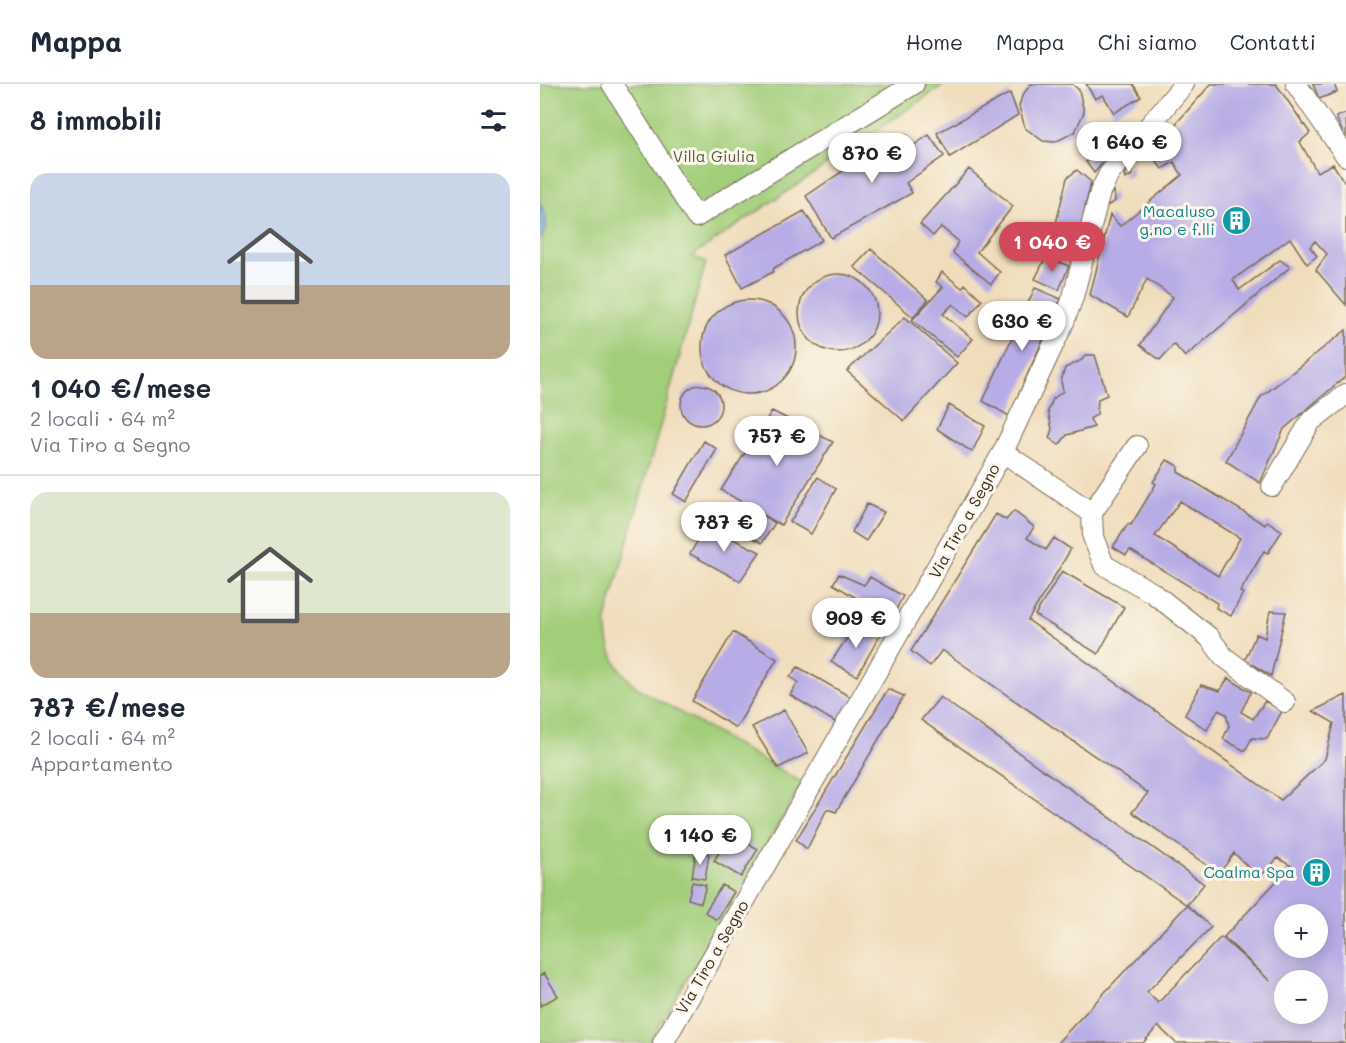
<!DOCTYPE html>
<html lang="it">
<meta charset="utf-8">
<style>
:root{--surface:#fff;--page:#f6f6f7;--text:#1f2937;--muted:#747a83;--line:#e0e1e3;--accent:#d1495b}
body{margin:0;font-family:Mali,sans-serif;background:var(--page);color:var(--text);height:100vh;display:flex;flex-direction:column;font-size:22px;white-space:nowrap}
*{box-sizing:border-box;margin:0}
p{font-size:20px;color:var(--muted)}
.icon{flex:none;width:33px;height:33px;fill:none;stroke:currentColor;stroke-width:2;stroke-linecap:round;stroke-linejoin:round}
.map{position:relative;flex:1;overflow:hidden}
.sheet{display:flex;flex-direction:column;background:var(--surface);width:540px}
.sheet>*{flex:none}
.fabs{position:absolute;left:734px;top:820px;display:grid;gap:12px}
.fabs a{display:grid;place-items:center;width:54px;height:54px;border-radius:50%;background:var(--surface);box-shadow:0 3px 15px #0003;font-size:30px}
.price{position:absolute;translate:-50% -51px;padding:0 14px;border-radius:21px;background:#fff;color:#222;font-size:20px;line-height:39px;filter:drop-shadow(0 2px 3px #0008)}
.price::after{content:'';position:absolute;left:50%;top:36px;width:18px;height:14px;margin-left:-9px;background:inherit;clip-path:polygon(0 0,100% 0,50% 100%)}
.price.on{background:var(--accent);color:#fff}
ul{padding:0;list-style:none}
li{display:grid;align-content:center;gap:12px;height:318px;padding:0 30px}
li+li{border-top:2px solid var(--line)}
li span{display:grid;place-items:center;height:186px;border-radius:18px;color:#555}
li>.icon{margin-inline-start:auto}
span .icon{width:108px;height:108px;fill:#fffc;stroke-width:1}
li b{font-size:26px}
h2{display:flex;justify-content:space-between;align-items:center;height:72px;padding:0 30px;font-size:26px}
header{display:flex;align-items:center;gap:36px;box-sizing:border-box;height:84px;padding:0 30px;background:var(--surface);border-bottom:2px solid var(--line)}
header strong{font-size:28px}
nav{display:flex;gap:33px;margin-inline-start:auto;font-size:21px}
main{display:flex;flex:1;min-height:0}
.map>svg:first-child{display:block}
</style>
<header>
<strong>Mappa</strong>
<nav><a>Home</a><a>Mappa</a><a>Chi siamo</a><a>Contatti</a></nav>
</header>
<main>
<section class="sheet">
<h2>8 immobili<svg class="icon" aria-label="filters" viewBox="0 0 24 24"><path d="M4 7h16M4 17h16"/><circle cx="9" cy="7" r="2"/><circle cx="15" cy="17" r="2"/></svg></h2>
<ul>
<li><span style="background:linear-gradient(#c9d6e8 60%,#b9a48a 0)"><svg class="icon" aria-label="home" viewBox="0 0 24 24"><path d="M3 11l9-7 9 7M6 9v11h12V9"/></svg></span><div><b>1 040 €/mese</b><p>2 locali · 64 m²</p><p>Via Tiro a Segno</p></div></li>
<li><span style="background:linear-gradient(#dfe7d0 65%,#b9a48a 0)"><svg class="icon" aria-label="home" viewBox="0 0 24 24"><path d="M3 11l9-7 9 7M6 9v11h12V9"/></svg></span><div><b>787 €/mese</b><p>2 locali · 64 m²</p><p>Appartamento</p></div></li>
</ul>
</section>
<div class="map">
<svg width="806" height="959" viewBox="0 0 806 959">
<rect width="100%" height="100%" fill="#fbf7ec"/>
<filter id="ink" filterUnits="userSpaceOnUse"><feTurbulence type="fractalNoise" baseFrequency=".0167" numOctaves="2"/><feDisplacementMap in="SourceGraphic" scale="12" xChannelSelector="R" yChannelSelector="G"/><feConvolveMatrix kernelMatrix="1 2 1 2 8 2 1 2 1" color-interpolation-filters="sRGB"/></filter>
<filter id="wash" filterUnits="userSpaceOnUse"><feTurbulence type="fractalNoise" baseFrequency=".008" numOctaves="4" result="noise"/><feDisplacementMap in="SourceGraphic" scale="24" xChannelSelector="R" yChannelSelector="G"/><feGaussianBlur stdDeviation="1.35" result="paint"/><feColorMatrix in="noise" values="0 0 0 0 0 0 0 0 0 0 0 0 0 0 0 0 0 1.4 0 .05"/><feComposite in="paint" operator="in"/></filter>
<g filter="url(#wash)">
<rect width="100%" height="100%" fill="#f0ddbc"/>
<path fill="#a2cd79" stroke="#6e7c4c" stroke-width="1.5" d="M0,0H405L152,172L166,178L66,535C67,566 74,585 99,605L263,699L109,959H0Z"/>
<path fill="#6dade0" stroke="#546c7f" stroke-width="1.5" d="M0,120C8,132 8,145 0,157Z"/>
<g id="blocks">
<path fill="#b7ace5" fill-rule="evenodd" d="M491,0H532L539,6L544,28L535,48L515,58L503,57L485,44L479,22L482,12Z
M546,0H593L601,13L574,29L563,11L555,15Z
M671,0H736L770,49L760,58L777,88L793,80L806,101V221L776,186L787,170L775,157L770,163L777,172L767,180L750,154L693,196L699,206L740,176L750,183L645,273L634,260L620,276L600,261L633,213L607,195L588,233L550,211L570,131L580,142L642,91L634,78L622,85L610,69Z
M773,0H794L797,8L779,15Z
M470,9L478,31L410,73L397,49Z
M806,29V56L796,33Z
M366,51L374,61L389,51L404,72L366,99L372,109L291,154L266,112L306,85Z
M570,60L575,65L554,89L546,78Z
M592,81V91L585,95L584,90Z
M429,85L473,122L437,168L460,188L451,200L413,169L418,157L401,143L393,152L380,140Z
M537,86L551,98L533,174L509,168L527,94Z
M574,107L575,117L567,122L568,113Z
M264,127L282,156L234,184L233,188L202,204L185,171Z
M331,165L388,216L373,233L314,183Z
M506,173L529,182L519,206L495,195Z
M402,188L422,204L425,200L442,216L428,233L413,220L403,230L433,255L417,273L372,236L403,203L396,198Z
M259 229a39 39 0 1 1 78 0a39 39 0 1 1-78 0Z
M495,204L521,215L469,332L443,317Z
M162 263a47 47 0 1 1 94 0a47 47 0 1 1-94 0Z
M365,233L417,279L364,337L307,287Z
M806,246V292L744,345L720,399L686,377L721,313Z
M545,271H555L567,311L558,315L557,330L550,335L554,343L527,351L519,361L509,354L512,345L508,327L513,315L523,307L521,297L525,284L542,276Z
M141 321a20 20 0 1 1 40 0a20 20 0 1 1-40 0Z
M409,321L445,342L432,368L397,345Z
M232,327L293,358L241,441L181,406Z
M164,357L177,365L146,418L133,410Z
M627,376L638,382V388L725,441L727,437L742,447L728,469L724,467L700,508L703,509L691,532L676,524L677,519L590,466L586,471L573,463L588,440L591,441L616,400L613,398ZM640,417L700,454L678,492L615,452Z
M278,393L296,405L271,450L250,438Z
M327,420L344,428L326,457L312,448Z
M215,427L235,439L222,459L202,448Z
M474,427L494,443L487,454L506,466L514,454L531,465L488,536L741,716L785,675L794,639L773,627L806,611V959H636L618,942L603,959H517L647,821L671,843L607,908L618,919L681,853L730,897L684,853L751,782L738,774L719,794L694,769L679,790L592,728L608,709L402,566L390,582L371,567L456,430L466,436ZM744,831H777V864H744ZM744,897H777V930H744Z
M166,442L220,468L200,497L150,470Z
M522,487L584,523L558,570L495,531Z
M299,490L324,501L330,493L363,512L351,535L293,500Z
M730,527L746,528L731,592L705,576L716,550L725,554Z
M318,537L340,551L317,592L291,578Z
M193,548L237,575L196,644L152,617Z
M258,583L314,615L300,641L250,611L258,598L250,593Z
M688,594L711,608L701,628L713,635L725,617L742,627L727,655L712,654L705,667L683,655L689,642L686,630L678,626L667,646L645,631L661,601L680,607Z
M348,605L364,612L296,728L287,725L267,765L256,756Z
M400,613L664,800L647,821L381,636Z
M244,626L268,669L238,684L212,643Z
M190,749L218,765L201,793L174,777Z
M156,768L169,770L165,795L152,793Z
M152,798L166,801L161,819L148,815Z
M182,801L194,808L177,836L165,828Z
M4,889L18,912L0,922V892Z"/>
</g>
</g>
<g filter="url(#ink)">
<use href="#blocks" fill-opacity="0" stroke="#7a6955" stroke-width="1.5"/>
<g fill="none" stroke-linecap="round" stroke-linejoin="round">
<defs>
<path id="minor" d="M72,0L156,133L374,0
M756,0L806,72
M463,368L552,429L553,453L564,481L613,509L669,553L684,573L745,618
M732,402L771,337L806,310
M552,429L597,362
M123,959L463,368L524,238L533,213L560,108L569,90L644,0"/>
</defs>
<use href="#minor" stroke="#7a6955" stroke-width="22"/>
<use href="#minor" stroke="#fff" stroke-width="20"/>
</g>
</g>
<defs>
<symbol id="building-disc" viewBox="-11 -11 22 22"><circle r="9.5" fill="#0f9aa8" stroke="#fbf7ec"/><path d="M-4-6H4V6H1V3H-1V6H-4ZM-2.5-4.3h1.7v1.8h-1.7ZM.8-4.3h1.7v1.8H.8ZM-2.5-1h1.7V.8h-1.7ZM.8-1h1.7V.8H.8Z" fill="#fff"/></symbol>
</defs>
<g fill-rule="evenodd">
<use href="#building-disc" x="680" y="120" width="33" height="33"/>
<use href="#building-disc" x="760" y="772" width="33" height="33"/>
</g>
<g text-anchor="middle" stroke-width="6" stroke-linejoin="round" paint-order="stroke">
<g font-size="16" fill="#5a5b39" stroke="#fbf7ec">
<text x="174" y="78">Villa Giulia</text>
</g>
<g font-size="16" fill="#0d838f" stroke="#fbf7ec" text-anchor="end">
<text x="675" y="133">Macaluso<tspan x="675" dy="18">g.no e f.lli</tspan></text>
<text x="755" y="794">Coalma Spa</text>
</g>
<g font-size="16" fill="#3b2a1e" stroke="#fbf7ec">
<text transform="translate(424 437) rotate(-61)" y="6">Via Tiro a Segno</text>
<text transform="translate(172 873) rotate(-60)" y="6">Via Tiro a Segno</text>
</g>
</g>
</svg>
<div class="fabs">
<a>+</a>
<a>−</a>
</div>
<b class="price" style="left:589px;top:89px">1 640 €</b>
<b class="price" style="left:332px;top:100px">870 €</b>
<b class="price on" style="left:512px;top:189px">1 040 €</b>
<b class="price" style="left:482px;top:268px">630 €</b>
<b class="price" style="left:237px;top:383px">757 €</b>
<b class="price" style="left:184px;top:469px">787 €</b>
<b class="price" style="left:316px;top:565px">909 €</b>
<b class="price" style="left:160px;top:782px">1 140 €</b>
</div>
</main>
